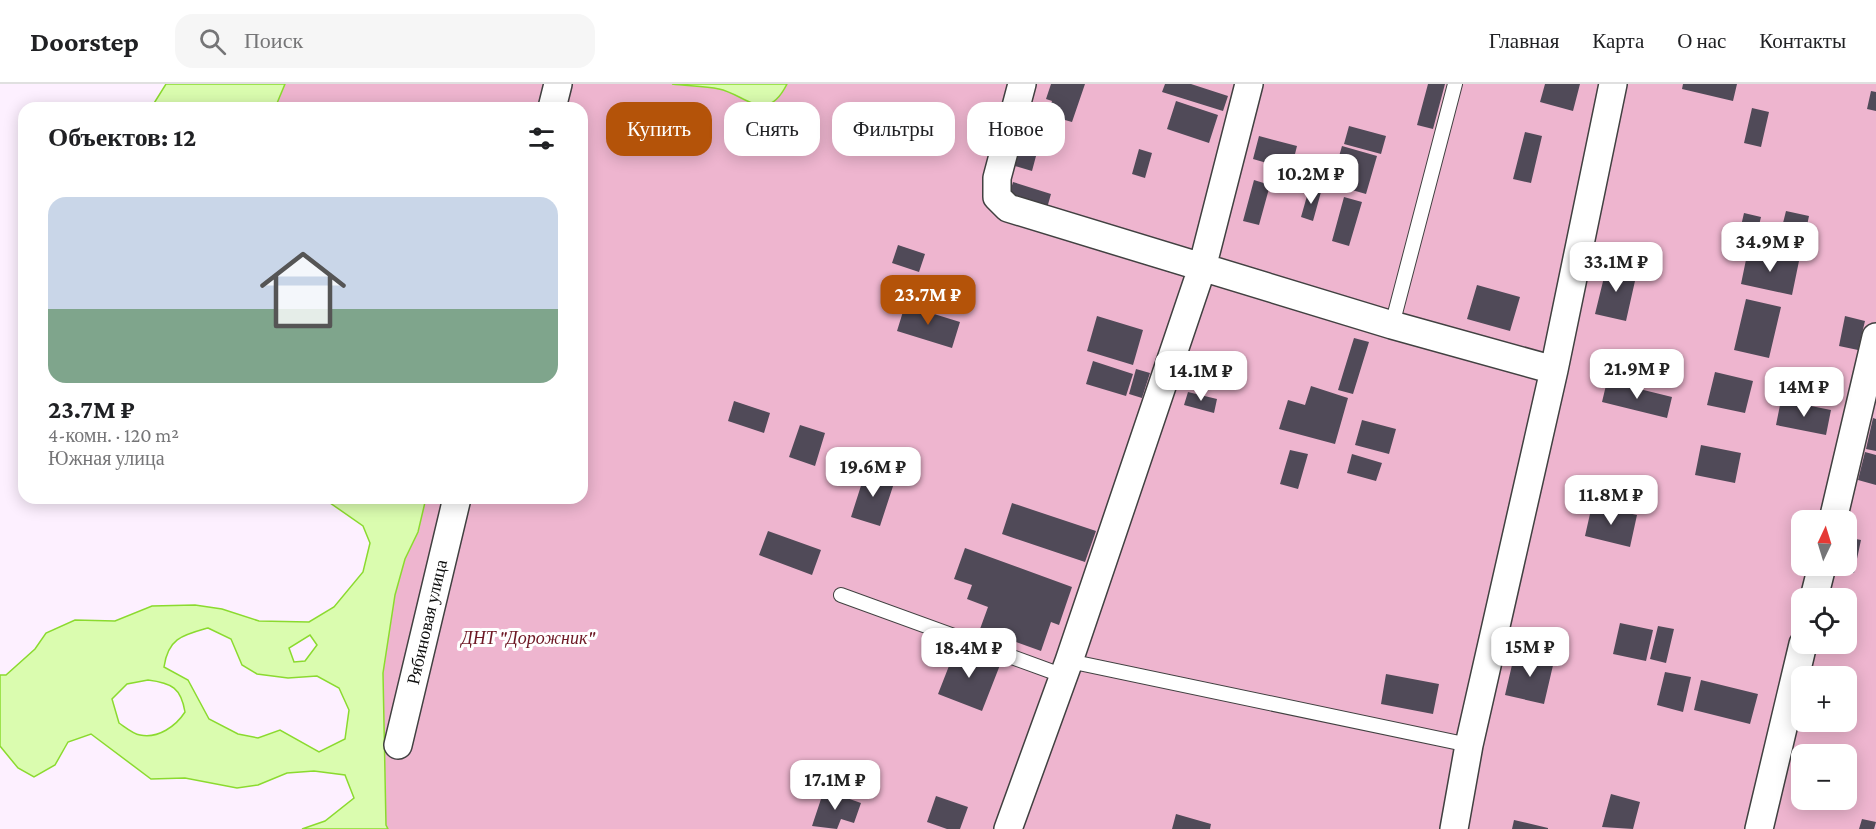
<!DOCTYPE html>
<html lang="ru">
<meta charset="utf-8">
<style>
:root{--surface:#fff;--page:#f6f6f6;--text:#202124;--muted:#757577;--line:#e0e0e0;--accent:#b45309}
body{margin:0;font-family:"Crimson Pro",serif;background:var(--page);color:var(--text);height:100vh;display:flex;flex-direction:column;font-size:22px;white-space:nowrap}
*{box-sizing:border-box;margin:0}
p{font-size:20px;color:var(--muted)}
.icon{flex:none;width:33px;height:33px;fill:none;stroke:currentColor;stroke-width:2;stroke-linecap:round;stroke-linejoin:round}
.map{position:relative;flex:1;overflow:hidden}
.sheet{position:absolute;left:18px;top:18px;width:570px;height:402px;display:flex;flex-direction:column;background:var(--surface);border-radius:18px;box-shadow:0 3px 15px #0003}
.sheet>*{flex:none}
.guide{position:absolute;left:606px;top:18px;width:570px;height:54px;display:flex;gap:12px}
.needle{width:39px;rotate:4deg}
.controls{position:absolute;left:1791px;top:426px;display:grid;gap:12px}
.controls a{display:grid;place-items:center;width:66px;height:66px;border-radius:12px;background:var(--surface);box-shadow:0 3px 15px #0003;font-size:30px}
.price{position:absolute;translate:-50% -51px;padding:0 14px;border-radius:12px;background:#fff;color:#222;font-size:20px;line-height:39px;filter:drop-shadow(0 2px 3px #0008)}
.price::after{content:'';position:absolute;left:50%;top:36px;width:18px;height:14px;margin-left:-9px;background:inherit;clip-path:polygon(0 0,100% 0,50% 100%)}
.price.active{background:var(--accent);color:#fff}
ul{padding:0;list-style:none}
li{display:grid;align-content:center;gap:12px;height:318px;padding:0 30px}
li span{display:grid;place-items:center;height:186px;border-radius:18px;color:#555}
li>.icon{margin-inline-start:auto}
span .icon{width:108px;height:108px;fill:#fffc;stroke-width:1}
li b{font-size:26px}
h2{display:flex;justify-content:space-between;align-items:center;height:72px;padding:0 30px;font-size:26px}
.tag{padding:0 21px;border-radius:18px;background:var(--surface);box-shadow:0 3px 15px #0003;font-size:21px;line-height:54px}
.tag.active{background:var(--accent);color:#fff}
header{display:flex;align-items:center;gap:36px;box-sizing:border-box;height:84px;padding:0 30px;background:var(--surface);border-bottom:2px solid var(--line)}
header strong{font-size:28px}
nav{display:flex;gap:33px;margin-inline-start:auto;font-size:21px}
.search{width:420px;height:54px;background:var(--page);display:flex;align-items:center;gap:15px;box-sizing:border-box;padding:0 21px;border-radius:18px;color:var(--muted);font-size:22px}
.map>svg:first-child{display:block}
</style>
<header>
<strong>Doorstep</strong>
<div class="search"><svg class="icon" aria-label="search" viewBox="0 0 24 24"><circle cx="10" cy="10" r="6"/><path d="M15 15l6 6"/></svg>Поиск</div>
<nav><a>Главная</a><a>Карта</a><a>О нас</a><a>Контакты</a></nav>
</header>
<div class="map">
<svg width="1876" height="745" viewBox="0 0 1876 745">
<rect width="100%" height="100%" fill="#fdf0ff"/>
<path fill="#eeb5cf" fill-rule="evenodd" d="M285,0H1876V745H388L386,742L383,589L395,511L405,475L418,448L426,414H582V24H275ZM1802,436H1846V482H1802ZM1802,514H1846V560H1802ZM1802,592H1846V638H1802ZM1802,670H1846V716H1802Z"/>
<path fill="#dafcaf" stroke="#8bda2f" stroke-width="1.5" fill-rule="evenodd" d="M166,0H285L275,24H151Z
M672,0H787C766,42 745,10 719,5C704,2 687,2 672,0Z
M323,414H426L418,448L405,475L395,511L383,589L386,741L388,745H302L325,737L354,714L345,691L314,687L287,689L258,701L237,704L185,694L151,695L91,650L68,658L55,681L34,693L18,684L0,662V591H6L35,565L46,549L75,536L115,537L152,522L195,521L222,525L259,537L309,538L334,523L363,488L370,459L363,442ZM208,544L231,555L242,581L257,590L288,594L317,592L339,604L349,626L345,655L319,668L280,646L258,654L238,650L209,635L188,596L164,583C168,554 183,551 208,544ZM310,551L317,561L305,577L294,578L289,564ZM148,596C172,599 181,604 185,628C176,642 158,655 140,651C133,650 125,643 119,639L112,615L127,600Z"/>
<path fill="#504a58" d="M1051,0H1085L1072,38L1047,31L1052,17L1046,15Z
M1165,0H1191L1228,12L1223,27L1162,8Z
M1428,0H1445L1433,45L1417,41Z
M1545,0H1580L1573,27L1540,18Z
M1683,0H1737L1733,17L1682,5Z
M1871,7L1876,8V27L1867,25Z
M1176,17L1218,31L1209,59L1167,45Z
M1752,24L1769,28L1761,63L1744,59Z
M1030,26L1047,31L1032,87L1015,82Z
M1349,42L1386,52L1381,70L1344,60Z
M1525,48L1542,52L1531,99L1513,95Z
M1259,52L1297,62L1291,86L1253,75Z
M1342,62L1377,72L1366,110L1331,100Z
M1139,65L1152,69L1145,94L1132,90Z
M1254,96L1270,101L1259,141L1243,137Z
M1013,98L1051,110L1047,124L1009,112Z
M1309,105L1321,108L1313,137L1301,133Z
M1344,113L1362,118L1349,162L1332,157Z
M1786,127L1809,132L1804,156L1780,151Z
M1744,129L1761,133L1754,162L1737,159Z
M898,161L925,170L919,188L892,179Z
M1748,166L1799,177L1792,211L1741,200Z
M1607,181L1637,188L1626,237L1595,230Z
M1477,201L1520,213L1510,247L1467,235Z
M1746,215L1781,223L1769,274L1734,266Z
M905,221L960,238L952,264L897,247Z
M1097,232L1143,246L1133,281L1087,267Z
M1845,232L1865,237L1858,266L1839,262Z
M1354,254L1369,258L1353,310L1338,306Z
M1093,277L1133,290L1126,312L1086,300Z
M1136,285L1150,289L1142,314L1129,310Z
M1715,288L1753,297L1745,329L1707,321Z
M1607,297L1672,313L1667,334L1602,318Z
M1311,302L1348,314L1335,360L1279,345L1288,316L1305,321Z
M1188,308L1217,315L1214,329L1184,321Z
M1781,316L1831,326L1826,351L1776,341Z
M734,317L770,329L764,349L728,337Z
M1873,334L1876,335V367L1866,365Z
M1362,336L1396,345L1389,370L1355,361Z
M800,341L825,349L815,382L789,373Z
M1701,361L1741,369L1735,399L1695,391Z
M1290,366L1308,370L1298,405L1280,400Z
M1865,368L1876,371V401L1858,396Z
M1352,370L1382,379L1376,397L1347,389Z
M866,386L895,396L880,442L851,433Z
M1012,419L1096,447L1085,478L1002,450Z
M1592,421L1637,431L1630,463L1585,452Z
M768,447L821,466L812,491L759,471Z
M1846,453L1861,456L1854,489L1838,486L1839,482H1846Z
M965,464L1072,503L1059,541L1051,538L1041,567L980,545L988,523L967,515L972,501L954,495Z
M1620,539L1653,546L1646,577L1613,570Z
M1658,542L1674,545L1666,579L1650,575Z
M956,564L1000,581L982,627L938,610Z
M1515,568L1554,577L1544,620L1505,611Z
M1665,588L1691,593L1683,628L1657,621Z
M1386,590L1439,600L1433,630L1381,620Z
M1701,596L1758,610L1750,640L1694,626Z
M1846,621L1852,623L1846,646L1816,638H1846Z
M1801,669H1802V695L1794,694Z
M824,706L861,719L854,739L841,735L837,745L812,742Z
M1611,710L1640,718L1633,745L1602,743Z
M936,712L968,723L960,745H947L927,738Z
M1176,730L1211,740L1210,745H1172Z
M1862,735L1876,738L1874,745H1859Z
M1514,736L1548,744V745H1512Z"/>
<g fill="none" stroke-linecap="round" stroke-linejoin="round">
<defs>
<path id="lane" d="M1392,241L1455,0
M841,511L1064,592
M1069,577L1469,661"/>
<path id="street" d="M1022,0L997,94V113L1008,124L1392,241L1554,286
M552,24L558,0
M1833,436L1876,253
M1814,514L1822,482
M398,661L457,414
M1008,745L1069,577L1202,184L1249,0
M1454,745L1469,661L1554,286L1613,0
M1759,745L1803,560"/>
</defs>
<use href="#lane" stroke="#414141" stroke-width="16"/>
<use href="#street" stroke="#414141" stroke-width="30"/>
<use href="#lane" stroke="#fff" stroke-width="14"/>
<use href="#street" stroke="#fff" stroke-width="27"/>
</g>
<g text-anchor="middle" stroke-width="6" stroke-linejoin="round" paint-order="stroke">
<g font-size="18" fill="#0e0e0e" stroke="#fff">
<text transform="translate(427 538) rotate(-77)" y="6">Рябиновая улица</text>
</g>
<g font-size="18" font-style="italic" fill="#6d1824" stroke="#fff">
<text x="528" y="560">ДНТ "Дорожник"</text>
</g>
</g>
</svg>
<div class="controls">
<a><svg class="needle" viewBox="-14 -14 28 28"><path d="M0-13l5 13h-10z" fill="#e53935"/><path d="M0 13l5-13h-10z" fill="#757577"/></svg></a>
<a><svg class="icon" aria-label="locate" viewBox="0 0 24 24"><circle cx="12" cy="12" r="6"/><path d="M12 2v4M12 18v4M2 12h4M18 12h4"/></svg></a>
<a>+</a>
<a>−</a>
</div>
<b class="price" style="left:1311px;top:121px">10.2M ₽</b>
<b class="price" style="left:1770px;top:189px">34.9M ₽</b>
<b class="price" style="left:1616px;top:209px">33.1M ₽</b>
<b class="price active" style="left:928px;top:242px">23.7M ₽</b>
<b class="price" style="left:1637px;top:316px">21.9M ₽</b>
<b class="price" style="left:1201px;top:318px">14.1M ₽</b>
<b class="price" style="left:1804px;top:334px">14M ₽</b>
<b class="price" style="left:873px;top:414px">19.6M ₽</b>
<b class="price" style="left:1611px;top:442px">11.8M ₽</b>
<b class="price" style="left:1530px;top:594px">15M ₽</b>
<b class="price" style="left:969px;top:595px">18.4M ₽</b>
<b class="price" style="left:835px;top:727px">17.1M ₽</b>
<div class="guide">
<a class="tag active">Купить</a>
<a class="tag">Снять</a>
<a class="tag">Фильтры</a>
<a class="tag">Новое</a>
</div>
<section class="sheet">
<h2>Объектов: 12<svg class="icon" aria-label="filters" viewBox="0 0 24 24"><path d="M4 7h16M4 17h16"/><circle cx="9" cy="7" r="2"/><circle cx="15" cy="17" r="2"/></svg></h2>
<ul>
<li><span style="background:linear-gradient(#c9d6e8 60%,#7fa58c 0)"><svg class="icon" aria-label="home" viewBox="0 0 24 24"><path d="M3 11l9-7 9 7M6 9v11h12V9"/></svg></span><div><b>23.7M ₽</b><p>4-комн. · 120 m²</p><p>Южная улица</p></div></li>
</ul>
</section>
</div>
